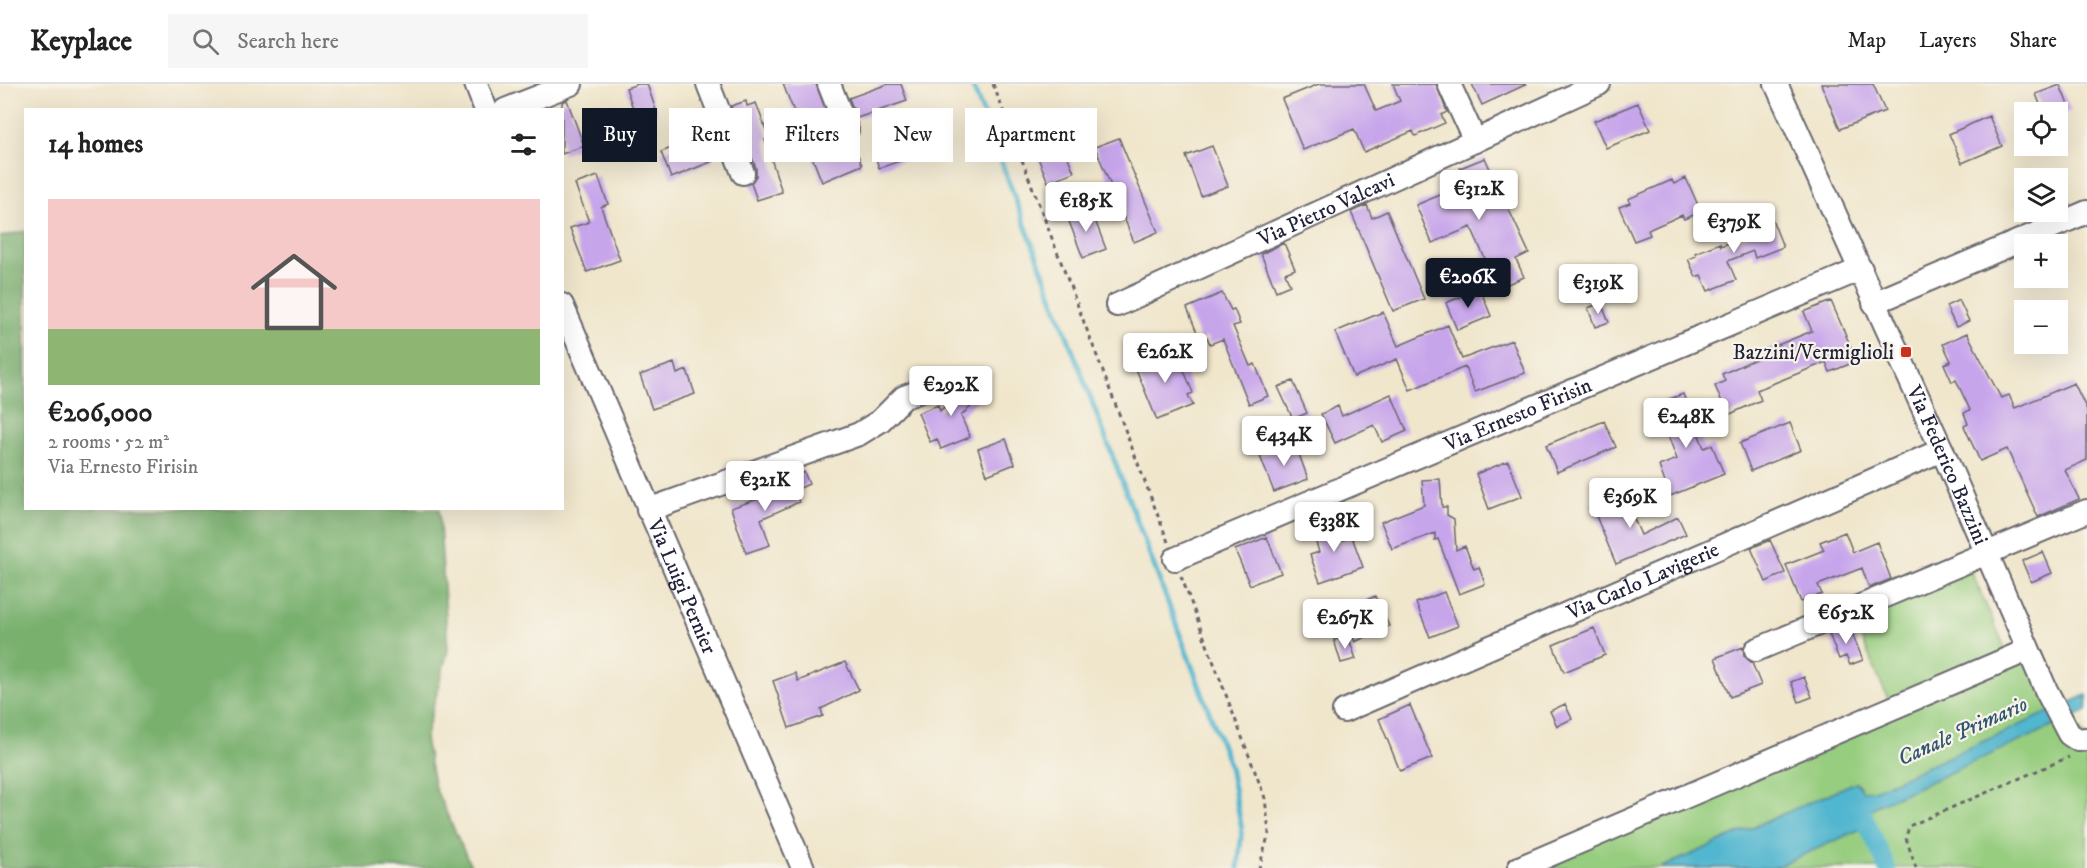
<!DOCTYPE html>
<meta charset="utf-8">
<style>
:root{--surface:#fff;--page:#f6f6f6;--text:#222;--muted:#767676;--line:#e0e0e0;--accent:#111827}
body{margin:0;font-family:"IM FELL DW Pica",serif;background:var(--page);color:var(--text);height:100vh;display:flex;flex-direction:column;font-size:22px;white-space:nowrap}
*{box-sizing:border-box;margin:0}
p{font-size:20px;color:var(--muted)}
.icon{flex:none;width:33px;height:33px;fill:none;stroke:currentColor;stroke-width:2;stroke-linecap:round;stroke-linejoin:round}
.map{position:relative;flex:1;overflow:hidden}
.sheet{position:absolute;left:24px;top:24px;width:540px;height:402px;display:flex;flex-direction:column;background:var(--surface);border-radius:0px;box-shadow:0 6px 24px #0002}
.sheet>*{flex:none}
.hud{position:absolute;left:582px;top:24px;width:570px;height:54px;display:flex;gap:12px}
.tools{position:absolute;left:2014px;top:18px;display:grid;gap:12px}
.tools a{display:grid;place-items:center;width:54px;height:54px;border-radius:0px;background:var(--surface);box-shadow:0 6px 24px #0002;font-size:30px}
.price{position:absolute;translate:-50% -51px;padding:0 14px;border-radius:6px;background:#fff;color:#222;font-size:20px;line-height:39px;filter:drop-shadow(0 2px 3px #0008)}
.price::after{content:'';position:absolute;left:50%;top:36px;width:18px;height:14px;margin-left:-9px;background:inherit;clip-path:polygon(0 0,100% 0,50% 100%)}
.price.selected{background:var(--accent);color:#fff}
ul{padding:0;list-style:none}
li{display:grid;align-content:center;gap:12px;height:318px;padding:0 24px}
li span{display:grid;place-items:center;height:186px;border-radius:0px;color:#555}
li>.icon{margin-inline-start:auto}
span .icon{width:108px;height:108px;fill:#fffc;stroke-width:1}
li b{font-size:26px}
h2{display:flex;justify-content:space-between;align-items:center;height:72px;padding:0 24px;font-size:26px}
.tag{padding:0 21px;border-radius:0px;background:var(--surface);box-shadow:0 6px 24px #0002;font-size:21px;line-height:54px}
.tag.selected{background:var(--accent);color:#fff}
header{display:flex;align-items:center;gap:36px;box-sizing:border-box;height:84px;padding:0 30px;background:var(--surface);border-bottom:2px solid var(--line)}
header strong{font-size:28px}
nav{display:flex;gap:33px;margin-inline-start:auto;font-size:21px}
.search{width:420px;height:54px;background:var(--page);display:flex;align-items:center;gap:15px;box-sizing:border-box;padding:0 21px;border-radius:0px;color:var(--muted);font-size:22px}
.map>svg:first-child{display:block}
</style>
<header>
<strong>Keyplace</strong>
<div class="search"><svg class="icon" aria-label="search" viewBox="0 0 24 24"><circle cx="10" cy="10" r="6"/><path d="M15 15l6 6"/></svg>Search here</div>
<nav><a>Map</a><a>Layers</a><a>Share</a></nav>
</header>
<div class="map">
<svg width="2087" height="784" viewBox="0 0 2087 784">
<rect width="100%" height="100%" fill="#f7f3e8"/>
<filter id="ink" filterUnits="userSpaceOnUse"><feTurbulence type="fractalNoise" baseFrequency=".0167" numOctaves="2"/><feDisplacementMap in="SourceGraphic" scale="12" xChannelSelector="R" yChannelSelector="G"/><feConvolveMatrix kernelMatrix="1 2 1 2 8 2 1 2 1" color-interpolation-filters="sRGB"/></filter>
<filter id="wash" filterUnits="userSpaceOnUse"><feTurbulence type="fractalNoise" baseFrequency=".008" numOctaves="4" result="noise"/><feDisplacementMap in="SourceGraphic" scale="24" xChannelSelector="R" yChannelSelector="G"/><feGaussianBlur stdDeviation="1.35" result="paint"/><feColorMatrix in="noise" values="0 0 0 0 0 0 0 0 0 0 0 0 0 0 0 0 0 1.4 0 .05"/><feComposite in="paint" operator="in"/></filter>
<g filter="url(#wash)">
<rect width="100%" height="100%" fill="#f0e6cc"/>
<path fill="#97cd7f" stroke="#5c785d" stroke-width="1.5" d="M1968,480L2009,574L2028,566L2046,606L2087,655V784H1519L1892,624L1851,531Z"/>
<path fill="#79b06e" stroke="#4e6954" stroke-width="1.5" d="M25,147L26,424L439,425L448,566L425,655L435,704L472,784H0V153Z"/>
<path fill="#51b6cf" stroke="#3a6c85" stroke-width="1.5" d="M2087,611V627L1876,722L1870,727L1874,739L1774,784H1660L1856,698L1863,707L1874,706Z"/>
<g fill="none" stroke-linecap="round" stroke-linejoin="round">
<path stroke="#51b6cf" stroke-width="5" d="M972,0L1230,683L1242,746L1238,784"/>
<path stroke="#51b6cf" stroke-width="18" d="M1859,721L1887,784"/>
</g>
<g id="blocks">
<path fill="#c7a5eb" d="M638,0H647L657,29L637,36L626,4Z
M783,0H816L835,51L846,59L850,68L856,66L862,81L822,98Z
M888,0H901L907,17L857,34L849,14Z
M1319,0H1364L1376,27L1400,17L1393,0H1436L1447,28L1441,31L1445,39L1415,52L1413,47L1364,68L1354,45L1303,66L1282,15Z
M1472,0H1527L1482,21Z
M1821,0H1873L1885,27L1840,45Z
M2060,1L2071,28H2043L2036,10Z
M567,16L584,62L562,70V18Z
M746,17L747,22L756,19L769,54L765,56L782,108L757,116L751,99L756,92V84L731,22Z
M1638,19L1650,46L1606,64L1594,37Z
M1989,32L2002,62L1962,79L1949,50Z
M1065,44L1075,68L1067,71L1074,88L1048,98L1031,57Z
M703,52L713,77L671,94L661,68Z
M1119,54L1158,148L1134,158L1095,63Z
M897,61L903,76L879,84L874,69Z
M1212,62L1228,102L1201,112L1186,72Z
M1485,74L1529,169L1516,175L1524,193L1498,204L1471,143L1432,159L1416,121L1462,102L1457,91L1462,89L1460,84Z
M598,92L608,120L601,123L620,176L587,188L570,144L589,138L575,100Z
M1686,94L1701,128L1684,135L1682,131L1648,146L1650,151L1634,157L1619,123L1630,119L1628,115L1672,96L1674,100Z
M1367,121L1372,134L1387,127L1424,215L1393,227L1351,128Z
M1090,123L1106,165L1083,174L1067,132Z
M1772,135L1783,163L1755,174L1753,167L1728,177L1736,196L1708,207L1701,191L1696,193L1688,175L1696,172L1695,169L1720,159L1721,162L1747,152L1744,146Z
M1284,159L1295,185L1285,189L1290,201L1276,207L1261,170Z
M1480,205L1491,232L1457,246L1446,219Z
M1222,209L1231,226L1234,225L1240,240L1233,242L1250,282L1255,280L1268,312L1249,320L1223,255L1210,260L1207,253L1200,256L1187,224Z
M1959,216L1969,237L1956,243L1946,222Z
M1831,217L1857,277L1830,288L1826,278L1757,306L1761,316L1728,331L1715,302L1725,297L1722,290L1767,270L1765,266L1812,247L1804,228Z
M1601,219L1609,238L1595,243L1588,224Z
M1383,228L1398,262L1448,241L1462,275L1512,256L1525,289L1475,308L1465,283L1410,306L1397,275L1354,293L1335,248Z
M1967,249L2001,314L2009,311L2015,324L2074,299L2087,326V376L2065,386L2079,415L2038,433L2007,365L1980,377L1964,342L1968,340L1964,329L1970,326L1956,296L1952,298L1944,280L1951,277L1943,260Z
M1169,264L1178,286L1183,284L1193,309L1188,311L1193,321L1157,336L1136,285L1140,284L1137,277Z
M674,279L677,290L687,286L695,310L652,325L640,291Z
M972,296L985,309L961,332L970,353L941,365L937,355L930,358L918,329L938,321L940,327Z
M1293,297L1307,329L1293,335L1278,303Z
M1391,310L1407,347L1382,358L1374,341L1335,359L1321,330L1338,322L1342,332Z
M1683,310L1704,364L1712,361L1724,390L1670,412L1659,382L1677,375L1656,320Z
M1604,337L1616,363L1557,388L1546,361Z
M1790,339L1801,366L1751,387L1740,359Z
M1006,355L1015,380L987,391L978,365Z
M1295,359L1308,395L1274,408L1260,372Z
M1508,377L1522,412L1489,425L1476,390Z
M804,388L809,400L793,407L799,418L761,435L770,461L746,469L731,424L770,411L767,405Z
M1440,395L1442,423H1447V431L1454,435L1456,466L1465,462L1474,485L1479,483L1485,500L1459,510L1438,455L1435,456V449L1392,465L1381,438L1424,421L1422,396Z
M1622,407L1641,451L1678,433L1686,450L1616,480L1591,420Z
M1337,438L1343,456L1352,453L1363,483L1320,498L1310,471L1319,468L1312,446Z
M1845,448L1853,468L1877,458L1891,495L1869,504L1862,484L1818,501L1822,510L1801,518L1786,481L1824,466L1820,458Z
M1267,453L1281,489L1250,501L1235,466Z
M1770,456L1785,489L1766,498L1751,464Z
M2043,468L2052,489L2031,498L2022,477Z
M1444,508L1458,542L1430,553L1416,519Z
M1375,512L1389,542L1355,558L1341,528Z
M1849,542L1863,576L1850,581L1846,572L1839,575L1829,550Z
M1594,544L1605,571L1564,588L1553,561Z
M1348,552L1356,575L1341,579L1334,556Z
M1743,563L1744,572L1752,579L1761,601L1730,613L1715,574Z
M845,578L859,606L821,625L823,632L789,644L773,597L795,589L798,597Z
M1804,593L1812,613L1799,618L1791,598Z
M1565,620L1572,635L1557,642L1550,627Z
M1410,621L1432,674L1400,687L1379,635Z"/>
</g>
</g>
<g filter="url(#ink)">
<use href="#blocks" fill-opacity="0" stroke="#6a676e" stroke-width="1.5"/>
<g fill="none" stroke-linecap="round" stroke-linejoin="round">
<defs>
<g id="minor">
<path d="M476,0L486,26"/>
<path d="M708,0L743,89"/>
<path d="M829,0L847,46"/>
<path d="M1449,0L1475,57"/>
<path id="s1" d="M1776,0L1942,366L2046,606L2069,650L2078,656L2087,655"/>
<path d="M505,26L571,0"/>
<path d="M1874,219L2087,128"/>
<path id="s2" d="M562,221L803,784"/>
<path id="s3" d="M1117,221L1599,0"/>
<path d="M648,426L859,350L880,337L904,313L954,295"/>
<path id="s4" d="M1175,475L1861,185"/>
<path d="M1756,566L2087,427"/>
<path id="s5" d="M1344,627L1942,366"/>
<path d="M1519,784L2028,566"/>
</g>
</defs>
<use href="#minor" stroke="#6a676e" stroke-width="26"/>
<path stroke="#6a676e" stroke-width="3" stroke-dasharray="4.5 4.5" stroke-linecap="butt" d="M993,0L1168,458
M1181,492L1265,714L1269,749L1259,784
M1916,784L1906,754L1909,742L2069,673"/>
<use href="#minor" stroke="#fff" stroke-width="22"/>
</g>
</g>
<rect fill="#c8321e" stroke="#f7f3e8" stroke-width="2" x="1900" y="262" width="12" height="12" rx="3"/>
<g text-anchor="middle" stroke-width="4.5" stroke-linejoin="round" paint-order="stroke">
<g font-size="21" fill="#22223b" stroke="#f7f3e8">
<text dy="7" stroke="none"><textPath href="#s3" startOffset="230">Via Pietro Valcavi</textPath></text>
<text dy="7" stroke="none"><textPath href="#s4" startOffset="372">Via Ernesto Firisin</textPath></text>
<text dy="7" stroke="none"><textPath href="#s1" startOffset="418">Via Federico Bazzini</textPath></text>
<text dy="7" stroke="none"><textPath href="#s5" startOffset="326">Via Carlo Lavigerie</textPath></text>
<text dy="7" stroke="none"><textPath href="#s2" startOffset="306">Via Luigi Pernier</textPath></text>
</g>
<g font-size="21" fill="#22223b" stroke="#f7f3e8" text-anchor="end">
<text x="1894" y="275">Bazzini/Vermiglioli</text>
</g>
<g font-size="22" font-style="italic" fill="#32566f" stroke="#f7f3e8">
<text transform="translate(1962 646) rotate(-24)" y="8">Canale Primario</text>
</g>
</g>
</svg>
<div class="tools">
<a><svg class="icon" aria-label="locate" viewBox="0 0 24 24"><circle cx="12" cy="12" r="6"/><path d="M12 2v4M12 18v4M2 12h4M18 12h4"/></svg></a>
<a><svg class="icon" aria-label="layers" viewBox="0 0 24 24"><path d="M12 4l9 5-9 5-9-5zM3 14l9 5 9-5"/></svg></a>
<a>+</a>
<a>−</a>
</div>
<b class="price" style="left:1479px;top:137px">€312K</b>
<b class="price" style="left:1086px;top:149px">€185K</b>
<b class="price" style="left:1734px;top:170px">€379K</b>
<b class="price selected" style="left:1468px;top:225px">€206K</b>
<b class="price" style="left:1598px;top:231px">€319K</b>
<b class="price" style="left:1165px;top:300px">€262K</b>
<b class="price" style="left:951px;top:333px">€292K</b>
<b class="price" style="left:1686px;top:365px">€248K</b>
<b class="price" style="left:1284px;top:383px">€434K</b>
<b class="price" style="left:765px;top:428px">€321K</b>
<b class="price" style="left:1630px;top:445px">€369K</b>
<b class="price" style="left:1334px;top:469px">€338K</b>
<b class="price" style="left:1846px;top:561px">€652K</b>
<b class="price" style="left:1345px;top:566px">€267K</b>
<div class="hud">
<a class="tag selected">Buy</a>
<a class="tag">Rent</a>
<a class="tag">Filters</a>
<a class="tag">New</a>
<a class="tag">Apartment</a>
</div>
<section class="sheet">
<h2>14 homes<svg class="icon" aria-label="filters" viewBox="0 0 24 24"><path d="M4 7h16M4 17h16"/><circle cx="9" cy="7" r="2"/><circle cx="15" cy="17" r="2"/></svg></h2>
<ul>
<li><span style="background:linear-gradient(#f6c9c9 70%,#8fb573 0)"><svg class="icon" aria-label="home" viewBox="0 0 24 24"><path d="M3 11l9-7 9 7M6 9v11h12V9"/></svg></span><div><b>€206,000</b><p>2 rooms · 52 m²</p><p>Via Ernesto Firisin</p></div></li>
</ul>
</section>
</div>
